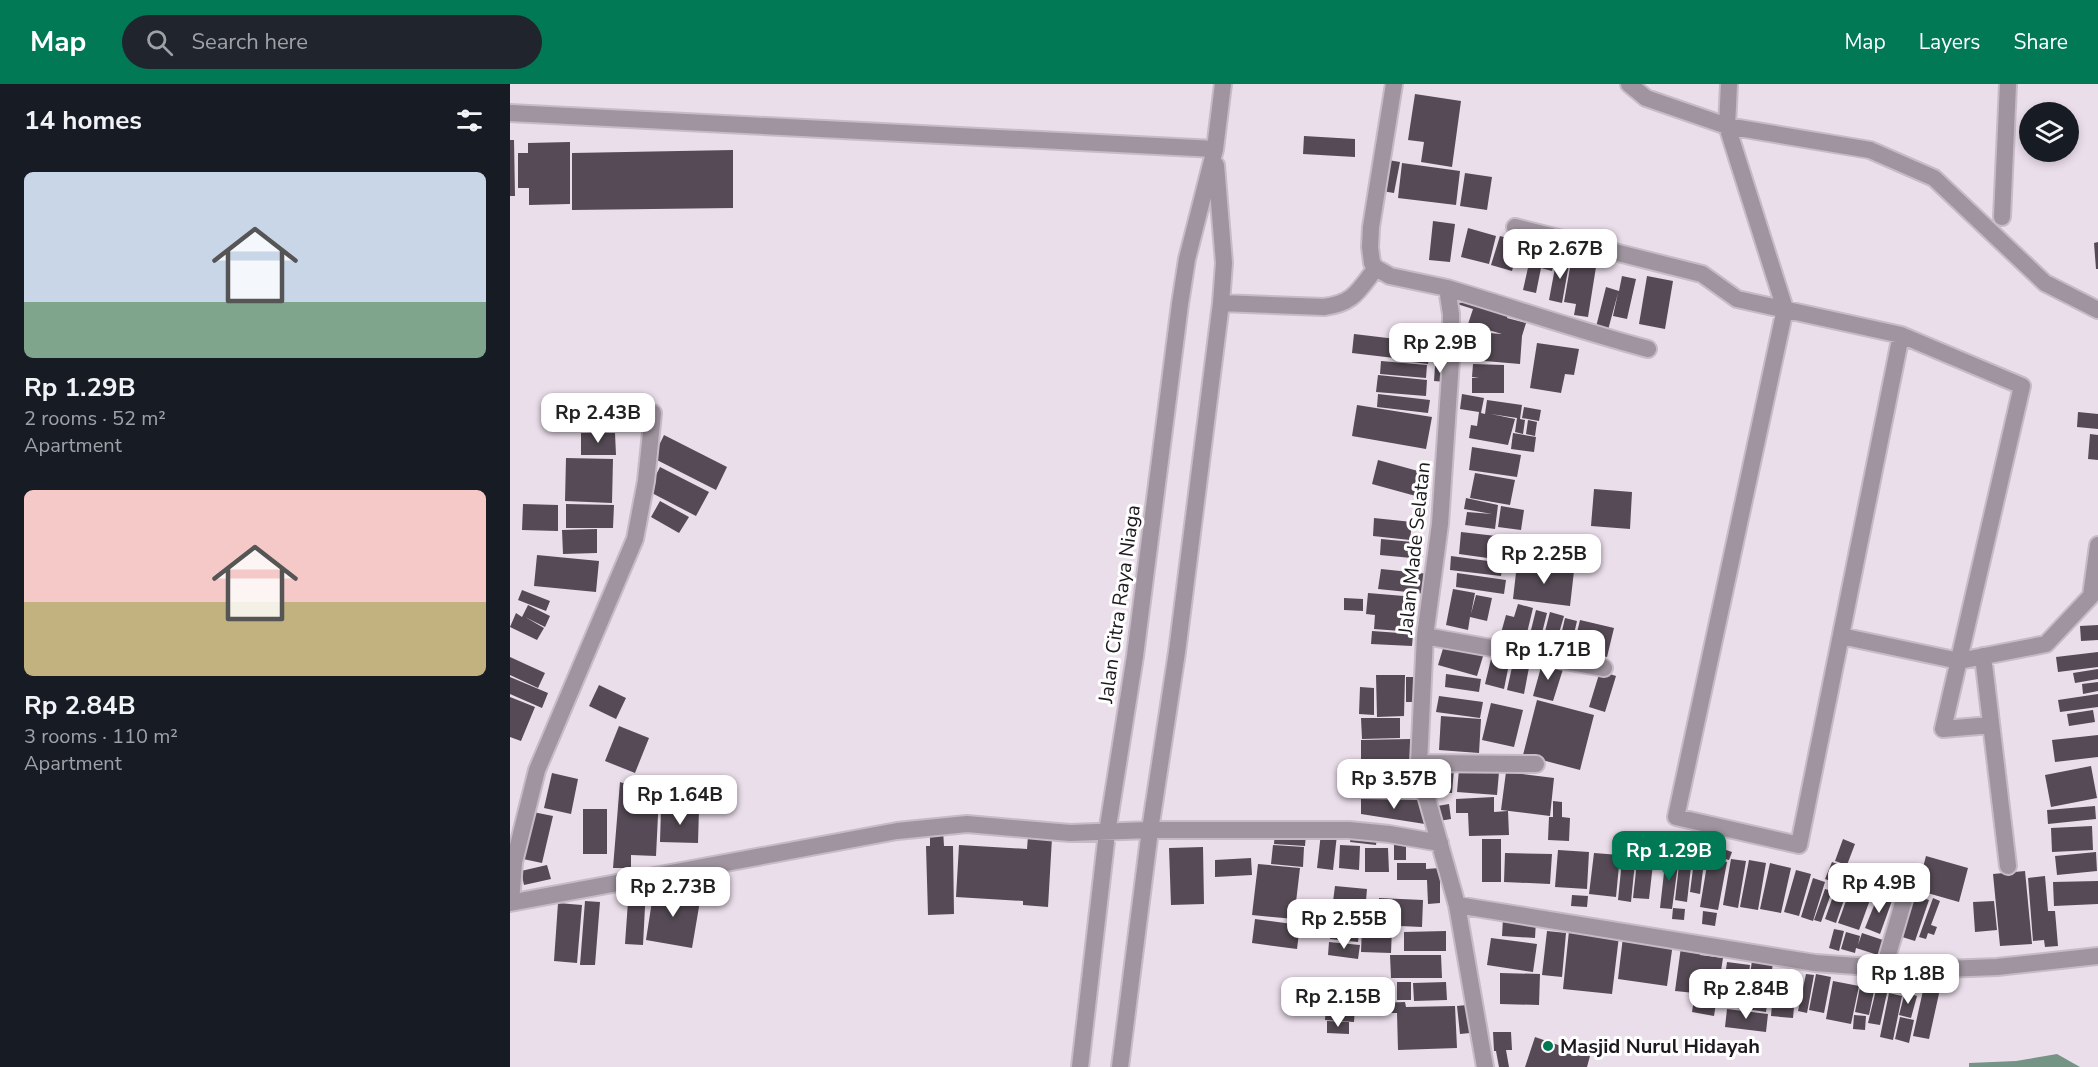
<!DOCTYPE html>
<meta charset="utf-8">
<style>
:root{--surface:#171b24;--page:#20242c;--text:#f1f3f6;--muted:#9ea1a6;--accent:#017955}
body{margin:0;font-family:"Nunito Sans",sans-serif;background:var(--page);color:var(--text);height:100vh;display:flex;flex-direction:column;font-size:22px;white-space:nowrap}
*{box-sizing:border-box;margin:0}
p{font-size:20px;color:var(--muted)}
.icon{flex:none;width:33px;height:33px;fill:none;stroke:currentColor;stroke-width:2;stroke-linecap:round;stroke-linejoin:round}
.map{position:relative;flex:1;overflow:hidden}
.sheet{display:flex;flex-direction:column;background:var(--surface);width:510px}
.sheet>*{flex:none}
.tools{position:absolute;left:1509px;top:18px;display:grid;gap:12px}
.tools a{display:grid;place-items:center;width:60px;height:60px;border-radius:50%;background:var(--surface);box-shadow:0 3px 9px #0003;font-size:30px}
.price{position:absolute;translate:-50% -51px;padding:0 14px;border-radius:12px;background:#fff;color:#222;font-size:20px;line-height:39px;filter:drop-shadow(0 2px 3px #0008)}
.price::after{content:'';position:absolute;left:50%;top:36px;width:18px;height:14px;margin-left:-9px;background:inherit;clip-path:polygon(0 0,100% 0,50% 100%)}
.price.selected{background:var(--accent);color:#fff}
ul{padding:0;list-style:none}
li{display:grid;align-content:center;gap:12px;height:318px;padding:0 24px}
li span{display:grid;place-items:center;height:186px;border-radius:9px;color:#555}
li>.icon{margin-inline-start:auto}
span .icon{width:108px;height:108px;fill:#fffc;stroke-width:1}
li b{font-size:26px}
h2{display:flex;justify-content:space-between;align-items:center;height:72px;padding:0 24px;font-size:26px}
header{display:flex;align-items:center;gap:36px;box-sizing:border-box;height:84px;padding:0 30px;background:var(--accent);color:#fff}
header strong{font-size:28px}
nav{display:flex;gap:33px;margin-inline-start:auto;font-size:21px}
.search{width:420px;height:54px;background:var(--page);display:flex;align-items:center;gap:15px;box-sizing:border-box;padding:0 21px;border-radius:33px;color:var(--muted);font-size:22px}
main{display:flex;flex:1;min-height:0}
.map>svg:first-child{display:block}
</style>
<header>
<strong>Map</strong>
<div class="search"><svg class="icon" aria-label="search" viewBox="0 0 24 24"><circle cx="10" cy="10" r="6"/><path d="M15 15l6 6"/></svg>Search here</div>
<nav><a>Map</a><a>Layers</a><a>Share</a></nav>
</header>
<main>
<section class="sheet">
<h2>14 homes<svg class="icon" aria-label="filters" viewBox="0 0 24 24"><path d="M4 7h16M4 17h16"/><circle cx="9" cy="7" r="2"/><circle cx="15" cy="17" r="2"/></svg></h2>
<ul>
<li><span style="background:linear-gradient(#c9d6e8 70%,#7fa58c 0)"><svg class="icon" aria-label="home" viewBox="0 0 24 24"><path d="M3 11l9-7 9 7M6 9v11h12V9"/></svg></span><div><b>Rp 1.29B</b><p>2 rooms · 52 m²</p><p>Apartment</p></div></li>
<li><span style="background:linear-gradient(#f6c9c9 60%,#c2b280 0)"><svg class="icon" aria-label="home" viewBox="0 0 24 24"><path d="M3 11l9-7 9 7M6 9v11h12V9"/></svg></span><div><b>Rp 2.84B</b><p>3 rooms · 110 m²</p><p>Apartment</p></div></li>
</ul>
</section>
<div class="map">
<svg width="1588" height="983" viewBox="0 0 1588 983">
<rect width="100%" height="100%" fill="#ebdeeb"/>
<path fill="#749485" d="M1547,970L1570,983H1459V979L1506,977Z"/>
<path fill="#554a55" d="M905,10L951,17L942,83L911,78L914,58L898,56Z
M794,52L845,55V73L793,70Z
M0,56H4L5,112H0Z
M60,58V120L19,121V104H8V69H18V59Z
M223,66V124L62,126V69Z
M878,76L890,78L884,109L872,107Z
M892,79L950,87L946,121L888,114Z
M955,89L982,93L977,126L950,122Z
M923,137L945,140L940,178L919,176Z
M958,144L986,152L979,180L951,173Z
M990,152L1010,158L1002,187L981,181Z
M1588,158V185H1586L1584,159Z
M1022,166L1045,171L1042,187L1031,184L1026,209L1013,206Z
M1047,173L1060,175L1052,219L1039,216Z
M1061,178L1086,183L1078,233L1064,231L1066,220L1054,218Z
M1112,192L1126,195L1117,235L1103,232L1108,209L1098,246L1086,243L1096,203L1109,207Z
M1137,192L1163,197L1155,245L1129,240Z
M950,209L1000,225L997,234L1016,239L1012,252L1010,280L963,276L966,248L992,250L958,240L963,225L947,220Z
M844,250L886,255L884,274L842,269Z
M1027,259L1069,265L1064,291L1055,290L1051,309L1020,304Z
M889,263L920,267L918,280L887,276Z
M924,266L937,267V280L923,279Z
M871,277L917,281L916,294L870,290Z
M963,280L994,281V309H962V294H969L962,293Z
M925,282L937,283L936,298L924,297Z
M868,291L917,296L916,312L866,308Z
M868,310L920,316L918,329L867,323Z
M952,310L974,314L971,329L975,330L977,316L1012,321L1010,335L1015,336L1013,350L1005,348L1007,334L981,330L1005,335L998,361L959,354L961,341L967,342L969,328L950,325Z
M847,321L922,333L916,365L842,352Z
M1014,323L1031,326L1029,337L1012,334Z
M1568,328L1588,330V345L1567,343Z
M1018,336L1027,338L1025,352L1016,350Z
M71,349H105L106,371H71Z
M1003,349L1026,353L1024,368L1001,365Z
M1580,350L1588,351V376L1578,375Z
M154,351L217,383L206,406L143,374Z
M962,363L1011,371L1007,393L959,386Z
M56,374L103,375L102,419L55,417Z
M868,376L919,390L913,414L862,400Z
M150,383L199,408L186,432L138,407Z
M965,389L1005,396L1000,421L960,414Z
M1084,405L1122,408L1120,445L1081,442Z
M956,414L988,421L985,445L955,441L957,428L982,430L954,425Z
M150,417L179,433L169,449L141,433Z
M13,420L48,421V447L12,446Z
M56,420L104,421L103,444H56Z
M991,422L1014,426L1011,446L988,443Z
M864,434L902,438L900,456L863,452Z
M87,445V469L53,470L52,446Z
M951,448L995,453L992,476L949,470Z
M871,455L913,459L912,475L870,471Z
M27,471L89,477L86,508L24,502Z
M941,472L993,479L991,492L940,486Z
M1007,480L1064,487L1060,522L1003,515Z
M871,485L919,490L917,510L868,505Z
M947,489L996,496L994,510L946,503Z
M943,505L965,509L961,530L966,511L982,514L977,537L960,533L958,546L936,541Z
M12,506L40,517L36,527L8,516Z
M858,509L894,512L891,547L864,545L865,531L856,530Z
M834,514L853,515V527L834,526Z
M1008,520L1023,524L1016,553L1004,549L1003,552L991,549L996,531L1004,533Z
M18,521L40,532L35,543L15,533L34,544L27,556L0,543L6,529L12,533Z
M1026,526L1037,529L1029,561L1018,558Z
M1040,528L1054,532L1045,563L1032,559Z
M1055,534L1067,537L1060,567L1048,564Z
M1070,536L1104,544L1097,573L1063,565Z
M1588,541V556L1571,557L1570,542Z
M862,547L903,550L902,562L861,560Z
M935,558L974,569L967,592L928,581Z
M1588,568V583L1548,588L1546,573Z
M982,571L1000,575L994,605L975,600Z
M0,573L35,589L28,604L0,591Z
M1004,574L1020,578L1014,610L997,606Z
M1033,576L1054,582L1043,617L1023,612Z
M1588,585V595L1565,599L1563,589Z
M1090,587L1106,592L1095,628L1079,623Z
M936,590L971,595L969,608L935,603Z
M866,591H895L894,632L867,633Z
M0,593L38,609L32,624L0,610Z
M896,593H904V618H896Z
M1588,598V607L1573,610L1572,600Z
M89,601L116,614L106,635L79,622Z
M850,603L864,604V631L849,630Z
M1588,610V623L1550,628L1548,616Z
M929,612L973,618L970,634L926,628Z
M0,613L25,623L11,657L0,653Z
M1027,616L1084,631L1070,686L1013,671Z
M981,619L1013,626L1004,663L972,656Z
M1583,626L1585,638L1559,642L1557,630Z
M931,632L971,635L969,669L929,666Z
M851,634H890V654L852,655Z
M109,642L139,654L125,689L95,677Z
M1588,651V673L1545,678L1542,656Z
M900,655L901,683L851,684V656Z
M1581,682L1587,714L1541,723L1535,691Z
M924,683L944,685L942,709L923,708Z
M949,685L989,688L987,711L947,708Z
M865,687V702H851L850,688Z
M868,688H896V713H868Z
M996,688L1044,694L1040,732L991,726Z
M42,689L68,695L61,730L34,724Z
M110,698L149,711L146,772L121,771V784H103Z
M984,713V728L998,727L999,751L959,752L958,729H946V715Z
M851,715L910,716L915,740L851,730Z
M1043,717L1052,718V733L1060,734L1059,757L1038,756L1039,733H1043Z
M939,720L941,735L929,737L927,722Z
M1585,722L1586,735L1538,740L1537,726Z
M151,724L189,725L188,759L150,758Z
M73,725H97V770H73Z
M23,728L43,732L32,779L13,775Z
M1582,742L1583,766L1542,768L1541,744Z
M420,746H433L434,762H443L444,830L418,831L416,762H420Z
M765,748L796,750L795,762L764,760Z
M811,749L827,751L823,786L807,784Z
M841,751L867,754L866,761L840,758Z
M518,752L542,754L538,823L513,821V817L446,813L449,761L517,765Z
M972,755H991V798H972Z
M1333,755L1345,760L1337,781L1325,777Z
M884,758H896V776H884Z
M763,761L794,763L793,783L761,780Z
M830,761L850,762L849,786L829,784Z
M1204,762L1222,768L1219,776L1201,771Z
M693,763L694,820L661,821L659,764Z
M855,764H878L879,788H855Z
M1048,766L1079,768L1077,805L1045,803Z
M1586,768L1587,787L1547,791L1545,772Z
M995,769L1042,770L1040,800L994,798Z
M1084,769L1110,771L1106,813L1079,810Z
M1156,771L1169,773L1162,825L1150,824Z
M1416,772L1458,784L1449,818L1407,806Z
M1170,773L1182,774L1177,818L1165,816Z
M741,774L742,791L705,793V776Z
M1198,775L1217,778L1208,826L1190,823Z
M1221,775L1236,777L1228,824L1213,821Z
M1112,776L1125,778L1121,818L1108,816Z
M1239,776L1256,779L1248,826L1230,823Z
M1184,777L1194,778L1190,810L1180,808Z
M1127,778L1143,780L1139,815L1123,814Z
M1322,778L1349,788L1343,805L1315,795Z
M887,779H916V785L930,784V819L918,820L917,796H887Z
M1260,779L1281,784L1271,829L1250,825Z
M748,780L790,784L784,835L742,831Z
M37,781L41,795L14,801L11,787Z
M1369,781L1401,794L1395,809L1363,796Z
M1286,786L1301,790L1289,832L1274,828Z
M1515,787L1522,860L1490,862L1483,790Z
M1352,788L1363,793L1356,810L1346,806Z
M1535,792L1538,827H1545L1548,862L1535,863L1534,856L1523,857L1518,794Z
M1303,794L1315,798L1303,837L1291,833Z
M1588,797V820L1544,822L1543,798Z
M825,802L857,805L855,828L822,825Z
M119,803L136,804L133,861L115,860Z
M144,804L191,811L182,864L136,856Z
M1326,804L1337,807L1326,839L1315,835Z
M1315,805L1322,807L1311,838L1304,836Z
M1340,806L1361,813L1349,846L1328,839Z
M1369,809L1383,814L1370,850L1355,844Z
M1062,811L1078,812L1077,823L1061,822Z
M1403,811L1419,816L1405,857L1389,852Z
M869,814L913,816L912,843L868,841Z
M1423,814L1430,817L1421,841L1427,843L1424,851L1418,849L1416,855L1409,853Z
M75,817L90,818L85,881H70Z
M1484,817L1487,846L1465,848L1463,818Z
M48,819L72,821L67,879L44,877Z
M1163,824L1175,825L1174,836L1162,835Z
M1193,827L1207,829L1205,842L1192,840Z
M993,834L1026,836L1025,854L992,852Z
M745,835L790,841L787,865L742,859Z
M852,843L882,844L881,869L851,868Z
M1324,845L1334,847L1329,867L1319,864Z
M821,846L849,848L848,858L820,855Z
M936,847V867H894V848Z
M1037,847L1056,849L1052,893L1032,891Z
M1059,847L1109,852L1102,910L1053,905Z
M1336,848L1350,852L1348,861L1352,849L1379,858L1374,873L1346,864L1345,869L1331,865Z
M1113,853L1163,859L1157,902L1108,895Z
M981,854L1027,860L1023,888L977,881Z
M819,858L850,861L848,875L818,871Z
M1171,863L1191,866L1190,871L1213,874L1204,932L1182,928L1185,909L1165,907Z
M880,871H931L932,894H881Z
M1242,876L1263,879L1256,928L1236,925Z
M1217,878L1240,881L1234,925L1211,921Z
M1371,888L1385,892L1380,907L1366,902Z
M990,889L1030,890L1029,921L990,920Z
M1269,890L1285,893L1281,920L1265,917Z
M1296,890L1304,891L1297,929L1288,927Z
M1306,890L1321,893L1314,929L1299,926Z
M819,894L846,897L843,922L816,919Z
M1323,897L1349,902L1341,940L1316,935Z
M887,898H901V916H887Z
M936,898L937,916L904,917L903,899Z
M1414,902L1430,905L1419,955L1403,952Z
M1350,903L1364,907L1359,931L1345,928Z
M1366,906L1377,909L1370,941L1358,939Z
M1395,908L1407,912L1401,934L1389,931Z
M1379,909L1392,912L1383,956L1370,953Z
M895,918L896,923L945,922L947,964L888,966L887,929H869V919Z
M1262,920L1284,923L1283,934L1261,932Z
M957,921L960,949L950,950L947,922Z
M816,922L845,924L844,938L815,936Z
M1217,925L1258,930L1256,948L1215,943Z
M1344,931L1356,932L1355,946L1343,945Z
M1390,933L1404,936L1399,959L1385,955Z
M817,937L839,938V950L817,949Z
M983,948H1001L1002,966H996L999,983H989L986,967H984Z
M1025,953L1080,972L1077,983H1015Z"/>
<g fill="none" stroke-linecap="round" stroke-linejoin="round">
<defs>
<path id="minor" d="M884,0L861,143L860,163L862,179L866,184L880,192L937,204L941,230V276L930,440L915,552L909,679L916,711L947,821L975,983
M1119,0L1136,14L1217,42L1360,66L1424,94L1535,199L1588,226
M1219,0L1217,42L1275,225L1166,733L1289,761L1391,251
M0,29L705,65
M1492,133L1498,0
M1005,143L1192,190L1227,215L1391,251L1512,302L1433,645L1481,641
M937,204C1004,224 1070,247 1138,265
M711,219L814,223C844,219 848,207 866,184
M915,552L1094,584
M1331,552L1449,577L1536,560L1581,512L1588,461
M1473,572L1498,782
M909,679L1026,680
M1,818L4,778L27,686L125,455L136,397L143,329
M0,819L387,747L457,740L560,749L640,746H839L879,750L930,759
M947,821L1305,879L1374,884L1407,886L1487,883L1588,872
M1374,884L1396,809
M570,983L597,749L625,572L670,220L677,175L705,65L713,0
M610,983L640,746L667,568L711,219L714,179L706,81"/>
</defs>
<use href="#minor" stroke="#c6bbc6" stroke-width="20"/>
<use href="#minor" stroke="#9f949f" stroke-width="16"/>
</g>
<circle fill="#017955" stroke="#fff" stroke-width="2" cx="1038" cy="962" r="6"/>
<g text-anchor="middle" stroke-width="6" stroke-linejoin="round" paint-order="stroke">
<g font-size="20" fill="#1d191d" stroke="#fff">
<text transform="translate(904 464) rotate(-84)" y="7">Jalan Made Selatan</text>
<text transform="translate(609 520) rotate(-82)" y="7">Jalan Citra Raya Niaga</text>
</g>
<g font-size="20" font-weight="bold" fill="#1d191d" stroke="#fff" text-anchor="start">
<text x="1050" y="969">Masjid Nurul Hidayah</text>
</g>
</g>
</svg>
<div class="tools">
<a><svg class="icon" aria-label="layers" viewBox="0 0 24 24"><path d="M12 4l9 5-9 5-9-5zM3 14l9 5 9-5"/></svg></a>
</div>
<b class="price" style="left:1050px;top:196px">Rp 2.67B</b>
<b class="price" style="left:930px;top:290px">Rp 2.9B</b>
<b class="price" style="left:88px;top:360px">Rp 2.43B</b>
<b class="price" style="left:1034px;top:501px">Rp 2.25B</b>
<b class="price" style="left:1038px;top:597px">Rp 1.71B</b>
<b class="price" style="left:884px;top:726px">Rp 3.57B</b>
<b class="price" style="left:170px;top:742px">Rp 1.64B</b>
<b class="price selected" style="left:1159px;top:798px">Rp 1.29B</b>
<b class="price" style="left:1369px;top:830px">Rp 4.9B</b>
<b class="price" style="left:163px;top:834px">Rp 2.73B</b>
<b class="price" style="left:834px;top:866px">Rp 2.55B</b>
<b class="price" style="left:1398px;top:921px">Rp 1.8B</b>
<b class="price" style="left:1236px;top:936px">Rp 2.84B</b>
<b class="price" style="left:828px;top:944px">Rp 2.15B</b>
</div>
</main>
